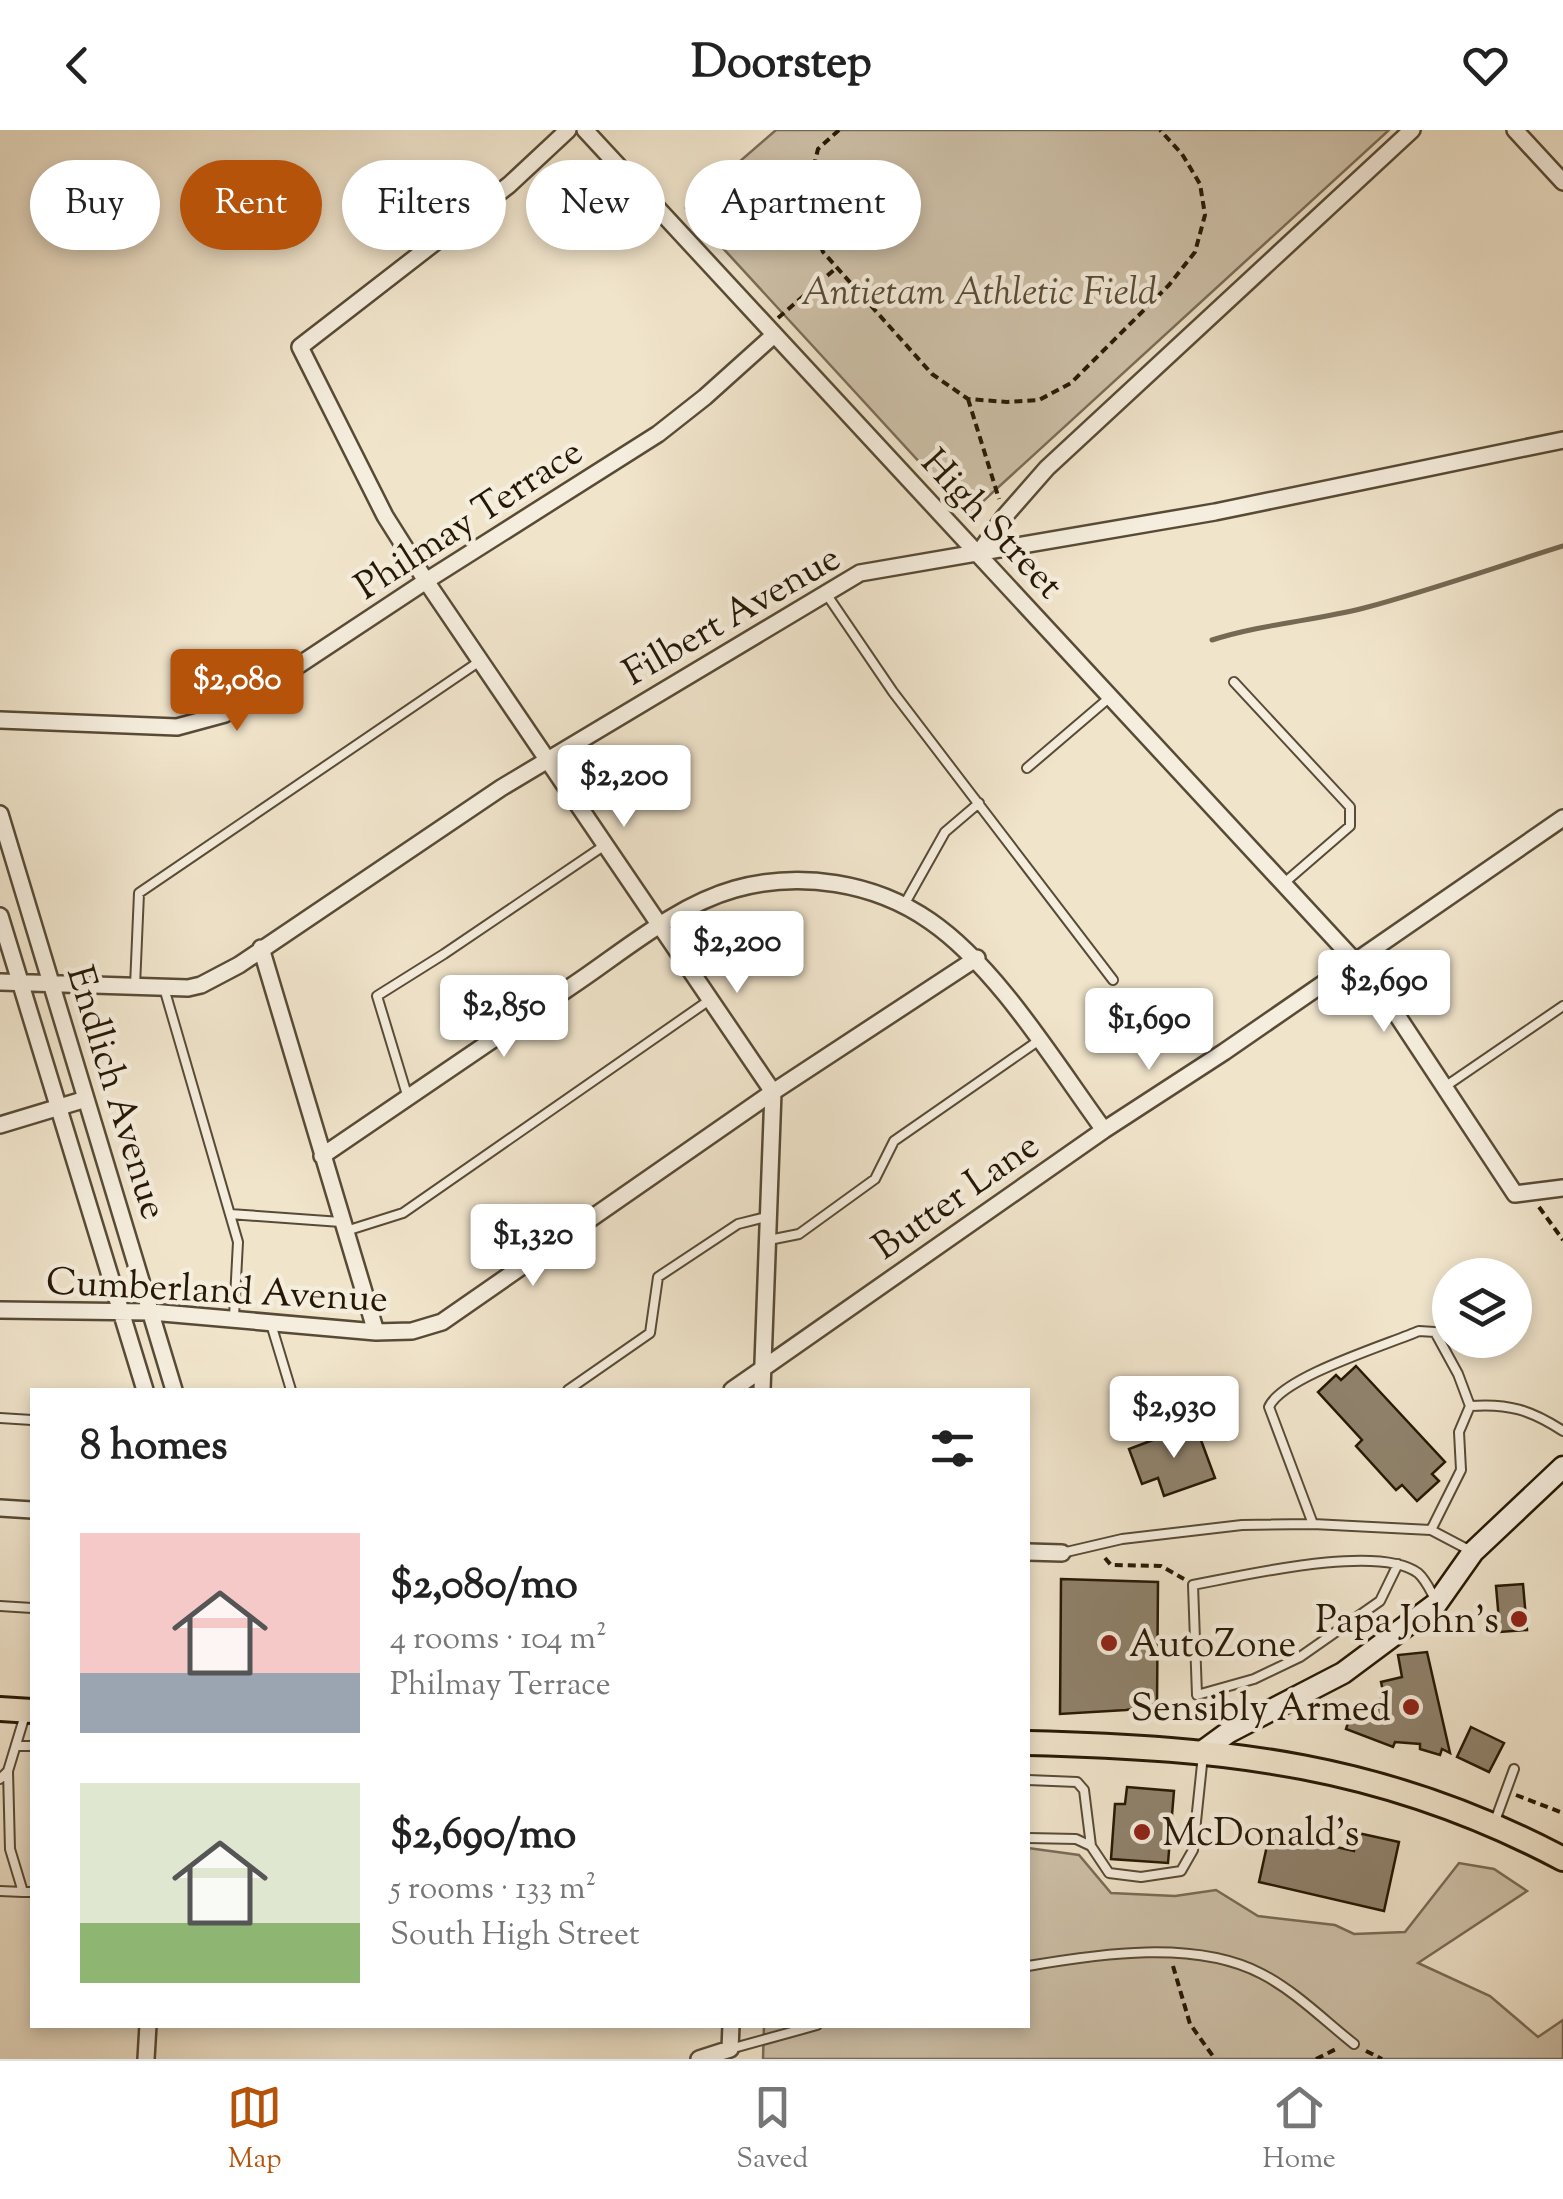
<!DOCTYPE html>
<meta charset="utf-8">
<style>
:root{--surface:#fff;--page:#f2f2f2;--text:#222;--muted:#767676;--line:#e0e0e0;--accent:#b45309}
body{margin:0;font-family:"Sorts Mill Goudy",serif;background:var(--page);color:var(--text);height:100vh;display:flex;flex-direction:column;font-size:38px;white-space:nowrap}
*{box-sizing:border-box;margin:0}
p{font-size:32px;color:var(--muted)}
.icon{flex:none;width:55px;height:55px;fill:none;stroke:currentColor;stroke-width:2;stroke-linecap:round;stroke-linejoin:round}
.map{position:relative;flex:1;overflow:hidden}
.drawer{position:absolute;left:30px;top:1258px;width:1000px;height:640px;display:flex;flex-direction:column;background:var(--surface);border-radius:0px;box-shadow:0 5px 15px #0003}
.drawer>*{flex:none}
.banner{position:absolute;left:30px;top:30px;width:1000px;height:90px;display:flex;gap:20px}
.fabs{position:absolute;left:1432px;top:1128px;display:grid;gap:20px}
.fabs a{display:grid;place-items:center;width:100px;height:100px;border-radius:50%;background:var(--surface);box-shadow:0 5px 15px #0003;font-size:50px}
.price{position:absolute;translate:-50% -85px;padding:0 22px;border-radius:10px;background:#fff;color:#222;font-size:32px;line-height:65px;filter:drop-shadow(0 2px 5px #0008)}
.price::after{content:'';position:absolute;left:50%;top:60px;width:30px;height:22px;margin-left:-15px;background:inherit;clip-path:polygon(0 0,100% 0,50% 100%)}
.price.active{background:var(--accent);color:#fff}
ul{padding:0;list-style:none}
li{display:flex;align-items:center;gap:30px;height:250px;padding:0 50px}
li span{display:grid;place-items:center;flex:none;width:280px;height:200px;border-radius:0px;color:#555}
li>.icon{margin-inline-start:auto}
span .icon{width:120px;height:120px;fill:#fffc;stroke-width:1}
li b{font-size:42px}
h2{display:flex;justify-content:space-between;align-items:center;height:120px;padding:0 50px;font-size:42px}
.chip{padding:0 35px;border-radius:45px;background:var(--surface);box-shadow:0 5px 15px #0003;font-size:35px;line-height:90px}
.chip.active{background:var(--accent);color:#fff}
header{display:flex;justify-content:space-between;align-items:center;height:130px;padding:0 50px;background:var(--surface);font-size:45px;font-weight:700}
.dock{display:flex;justify-content:space-around;align-items:center;height:140px;border-top:2px solid var(--line);background:var(--surface);font-size:28px;color:var(--muted)}
.dock a{display:grid;justify-items:center;gap:5px}
.dock .active{color:var(--accent)}
.map>svg:first-child{display:block}
</style>
<header><svg class="icon" aria-label="back" viewBox="0 0 24 24"><path d="M15 5l-7 7 7 7"/></svg>Doorstep<svg class="icon" aria-label="heart" viewBox="0 0 24 24"><path d="M12 20l-8-8c-3-5 5-10 8-4 3-6 11-1 8 4z"/></svg></header>
<div class="map">
<svg width="1563" height="1929" viewBox="0 0 1563 1929">
<rect width="100%" height="100%" fill="#f0e4cb"/>
<filter id="stains"><feTurbulence type="fractalNoise" baseFrequency=".002" numOctaves="4"/><feColorMatrix values="0 0 0 0 .2 0 0 0 0 .09 0 0 0 0 .02 0 0 0 .5 -.17"/></filter>
<radialGradient id="worn" r=".72"><stop offset=".6" stop-color="#630" stop-opacity="0"/><stop offset="1" stop-color="#630" stop-opacity=".3"/></radialGradient>
<path fill="#cec1a9" stroke="#7a6c57" stroke-width="2.5" d="M776,0H1389L968,385L686,78Z
M1028,1718L1079,1725L1111,1763L1175,1766L1216,1760L1258,1786L1335,1795L1354,1804L1405,1802L1459,1733L1494,1739L1527,1761L1418,1833L1490,1866L1538,1907L1563,1890V1929H763L764,1895H1028Z"/>
<g fill="none" stroke-linecap="round" stroke-linejoin="round">
<path stroke="#766954" stroke-width="5" d="M1212,510C1262,494 1313,491 1364,478C1431,460 1496,437 1563,416"/>
</g>
<path fill="#8f826c" stroke="#261805" stroke-width="2.5" d="M1356,1236L1445,1332L1432,1344L1439,1351L1417,1371L1402,1355L1396,1360L1356,1316L1362,1310L1318,1262L1336,1245L1341,1250Z
M1195,1294L1215,1348L1164,1366L1158,1348L1142,1354L1129,1319Z
M1061,1449L1158,1452L1157,1575L1126,1580L1060,1584Z
M1523,1454L1527,1500L1500,1502L1496,1456Z
M1427,1522L1450,1623L1442,1619L1440,1625L1420,1619V1614L1395,1612L1393,1617L1346,1599L1354,1574L1378,1579L1383,1561L1381,1552L1402,1547L1398,1525Z
M1471,1597L1504,1613L1489,1642L1457,1627Z
M1127,1657L1174,1661L1168,1733L1111,1729L1115,1674H1125Z
M1270,1702L1354,1721L1358,1703L1399,1712L1384,1781L1259,1752Z"/>
<g fill="none" stroke-linecap="round" stroke-linejoin="round">
<defs>
<path id="service" d="M827,465L893,562L1113,850
M1234,552L1350,677V696L1283,754
M1027,638L1109,568
M904,775L945,702L979,673
M135,856L139,763L480,531
M164,858L238,1112L234,1187
M1446,956L1563,876
M408,968L377,866L444,824L605,715
M230,1084L341,1092
M346,1101L403,1083L711,869
M769,1110L799,1104L875,1049L894,1011L1038,911
M271,1194L291,1260
M568,1260L650,1203L658,1147L738,1094L770,1086
M0,1288L32,1290
M1313,1394L1269,1277C1282,1247 1386,1215 1419,1201L1435,1202L1458,1244L1470,1276
M1431,1400L1461,1340L1459,1302L1470,1276C1508,1273 1531,1280 1563,1301
M1062,1423L1122,1409L1242,1395L1313,1394L1431,1400L1469,1420
M1398,1434L1380,1471L1300,1527L1254,1549L1197,1565L1193,1455C1242,1446 1378,1413 1418,1443C1426,1450 1430,1460 1435,1469
M0,1476L32,1478
M16,1616H32
M8,1641L10,1719L23,1762H32
M0,1649L8,1641L25,1585
M1028,1650L1077,1652L1084,1660L1091,1716L1109,1743L1141,1747L1181,1741L1193,1720L1203,1625
M1495,1691L1514,1639
M1028,1708L1076,1709L1091,1716
M0,1761L23,1762
M1028,1836C1098,1824 1196,1809 1262,1844C1295,1861 1325,1891 1354,1914
M730,1919L817,1895"/>
<path id="minor" d="M568,0L509,55L300,217L385,386L426,451L773,962L762,1260
M585,0L1354,830L1383,864L1515,1064L1563,1058
M1515,0L1563,52
M978,424L1004,387L1047,338L1412,0
M0,590L177,597L225,584L426,451L658,304L705,267L774,205
M0,684L174,1260
M0,786L145,1260
M261,818L376,1202
M0,852L188,858L201,855L239,835L501,658L860,443L1215,382L1563,310
M0,995L86,969
M322,1026C407,968 493,910 579,851C626,819 678,775 735,759C800,741 874,752 930,791C997,837 1055,933 1104,1000
M0,1180L151,1182L376,1202L412,1201L442,1192L773,962L977,828
M732,1260L1104,1000L1224,922L1563,688
M0,1378L32,1380
M1028,1422L1062,1423
M146,1929L148,1895
M699,1929L730,1919L731,1895"/>
<path id="secondary" d="M1203,1621L1229,1602L1343,1543L1437,1473L1473,1422L1563,1337"/>
<path id="primary" d="M0,1579L32,1581
M1028,1613C1227,1618 1384,1634 1563,1729"/>
</defs>
<use href="#service" stroke="#584b36" stroke-width="12"/>
<use href="#minor" stroke="#584b36" stroke-width="20"/>
<use href="#secondary" stroke="#261805" stroke-width="25"/>
<use href="#primary" stroke="#261805" stroke-width="28"/>
<path stroke="#261805" stroke-width="4" stroke-dasharray="8 5" stroke-linecap="butt" d="M839,0L818,19L805,73L823,122L932,244L968,269L1007,272L1039,270L1071,253L1169,155L1195,122L1205,85L1200,54L1182,24L1160,0
M778,188L835,139
M968,269L999,369
M1539,1077L1563,1110
M1105,1428L1111,1435L1161,1436L1184,1449
M1516,1665L1563,1683
M1173,1836L1190,1894L1215,1929
M1366,1921L1382,1929
M1316,1929L1338,1918"/>
<use href="#service" stroke="#f5eddd" stroke-width="8"/>
<use href="#minor" stroke="#f5eddd" stroke-width="15"/>
<use href="#secondary" stroke="#f5eddd" stroke-width="20"/>
<use href="#primary" stroke="#f0e4cb" stroke-width="22"/>
</g>
<g fill="#8f2418" stroke="#f5eddd" stroke-width="4">
<circle cx="1519" cy="1489" r="10"/>
<circle cx="1109" cy="1513" r="10"/>
<circle cx="1411" cy="1577" r="10"/>
<circle cx="1142" cy="1702" r="10"/>
</g>
<g text-anchor="middle" stroke-width="9" stroke-linejoin="round" paint-order="stroke">
<g font-size="38" font-style="italic" fill="#584b36" stroke="#f5eddd">
<text x="979" y="174">Antietam Athletic Field</text>
</g>
<g font-size="38" fill="#261805" stroke="#f5eddd">
<text transform="translate(468 388) rotate(-33)" y="13">Philmay Terrace</text>
<text transform="translate(993 393) rotate(47)" y="13">High Street</text>
<text transform="translate(731 484) rotate(-30)" y="13">Filbert Avenue</text>
<text transform="translate(118 962) rotate(73)" y="13">Endlich Avenue</text>
<text transform="translate(955 1065) rotate(-35)" y="13">Butter Lane</text>
<text transform="translate(217 1159) rotate(3)" y="13">Cumberland Avenue</text>
</g>
<g font-size="38" fill="#261805" stroke="#f5eddd" text-anchor="end">
<text x="1499" y="1502">Papa John's</text>
<text x="1129" y="1526" text-anchor="start">AutoZone</text>
<text x="1391" y="1590">Sensibly Armed</text>
<text x="1162" y="1715" text-anchor="start">McDonald's</text>
</g>
</g>
<rect width="100%" height="100%" filter="url(#stains)"/>
<rect width="100%" height="100%" fill="url(#worn)"/>
</svg>
<div class="fabs">
<a><svg class="icon" aria-label="layers" viewBox="0 0 24 24"><path d="M12 4l9 5-9 5-9-5zM3 14l9 5 9-5"/></svg></a>
</div>
<b class="price active" style="left:237px;top:604px">$2,080</b>
<b class="price" style="left:624px;top:700px">$2,200</b>
<b class="price" style="left:737px;top:866px">$2,200</b>
<b class="price" style="left:1384px;top:905px">$2,690</b>
<b class="price" style="left:504px;top:930px">$2,850</b>
<b class="price" style="left:1149px;top:943px">$1,690</b>
<b class="price" style="left:533px;top:1159px">$1,320</b>
<b class="price" style="left:1174px;top:1331px">$2,930</b>
<div class="banner">
<a class="chip">Buy</a>
<a class="chip active">Rent</a>
<a class="chip">Filters</a>
<a class="chip">New</a>
<a class="chip">Apartment</a>
</div>
<section class="drawer">
<h2>8 homes<svg class="icon" aria-label="filters" viewBox="0 0 24 24"><path d="M4 7h16M4 17h16"/><circle cx="9" cy="7" r="2"/><circle cx="15" cy="17" r="2"/></svg></h2>
<ul>
<li><span style="background:linear-gradient(#f6c9c9 70%,#9aa5b1 0)"><svg class="icon" aria-label="home" viewBox="0 0 24 24"><path d="M3 11l9-7 9 7M6 9v11h12V9"/></svg></span><div><b>$2,080/mo</b><p>4 rooms · 104 m²</p><p>Philmay Terrace</p></div></li>
<li><span style="background:linear-gradient(#dfe7d0 70%,#8fb573 0)"><svg class="icon" aria-label="home" viewBox="0 0 24 24"><path d="M3 11l9-7 9 7M6 9v11h12V9"/></svg></span><div><b>$2,690/mo</b><p>5 rooms · 133 m²</p><p>South High Street</p></div></li>
</ul>
</section>
</div>
<nav class="dock">
<a class="active"><svg class="icon" aria-label="map" viewBox="0 0 24 24"><path d="M3 6l6-2 6 2 6-2v14l-6 2-6-2-6 2zM9 4v14M15 6v14"/></svg>Map</a>
<a><svg class="icon" aria-label="saved" viewBox="0 0 24 24"><path d="M7 4h10v16l-5-4-5 4z"/></svg>Saved</a>
<a><svg class="icon" aria-label="home" viewBox="0 0 24 24"><path d="M3 11l9-7 9 7M6 9v11h12V9"/></svg>Home</a>
</nav>
